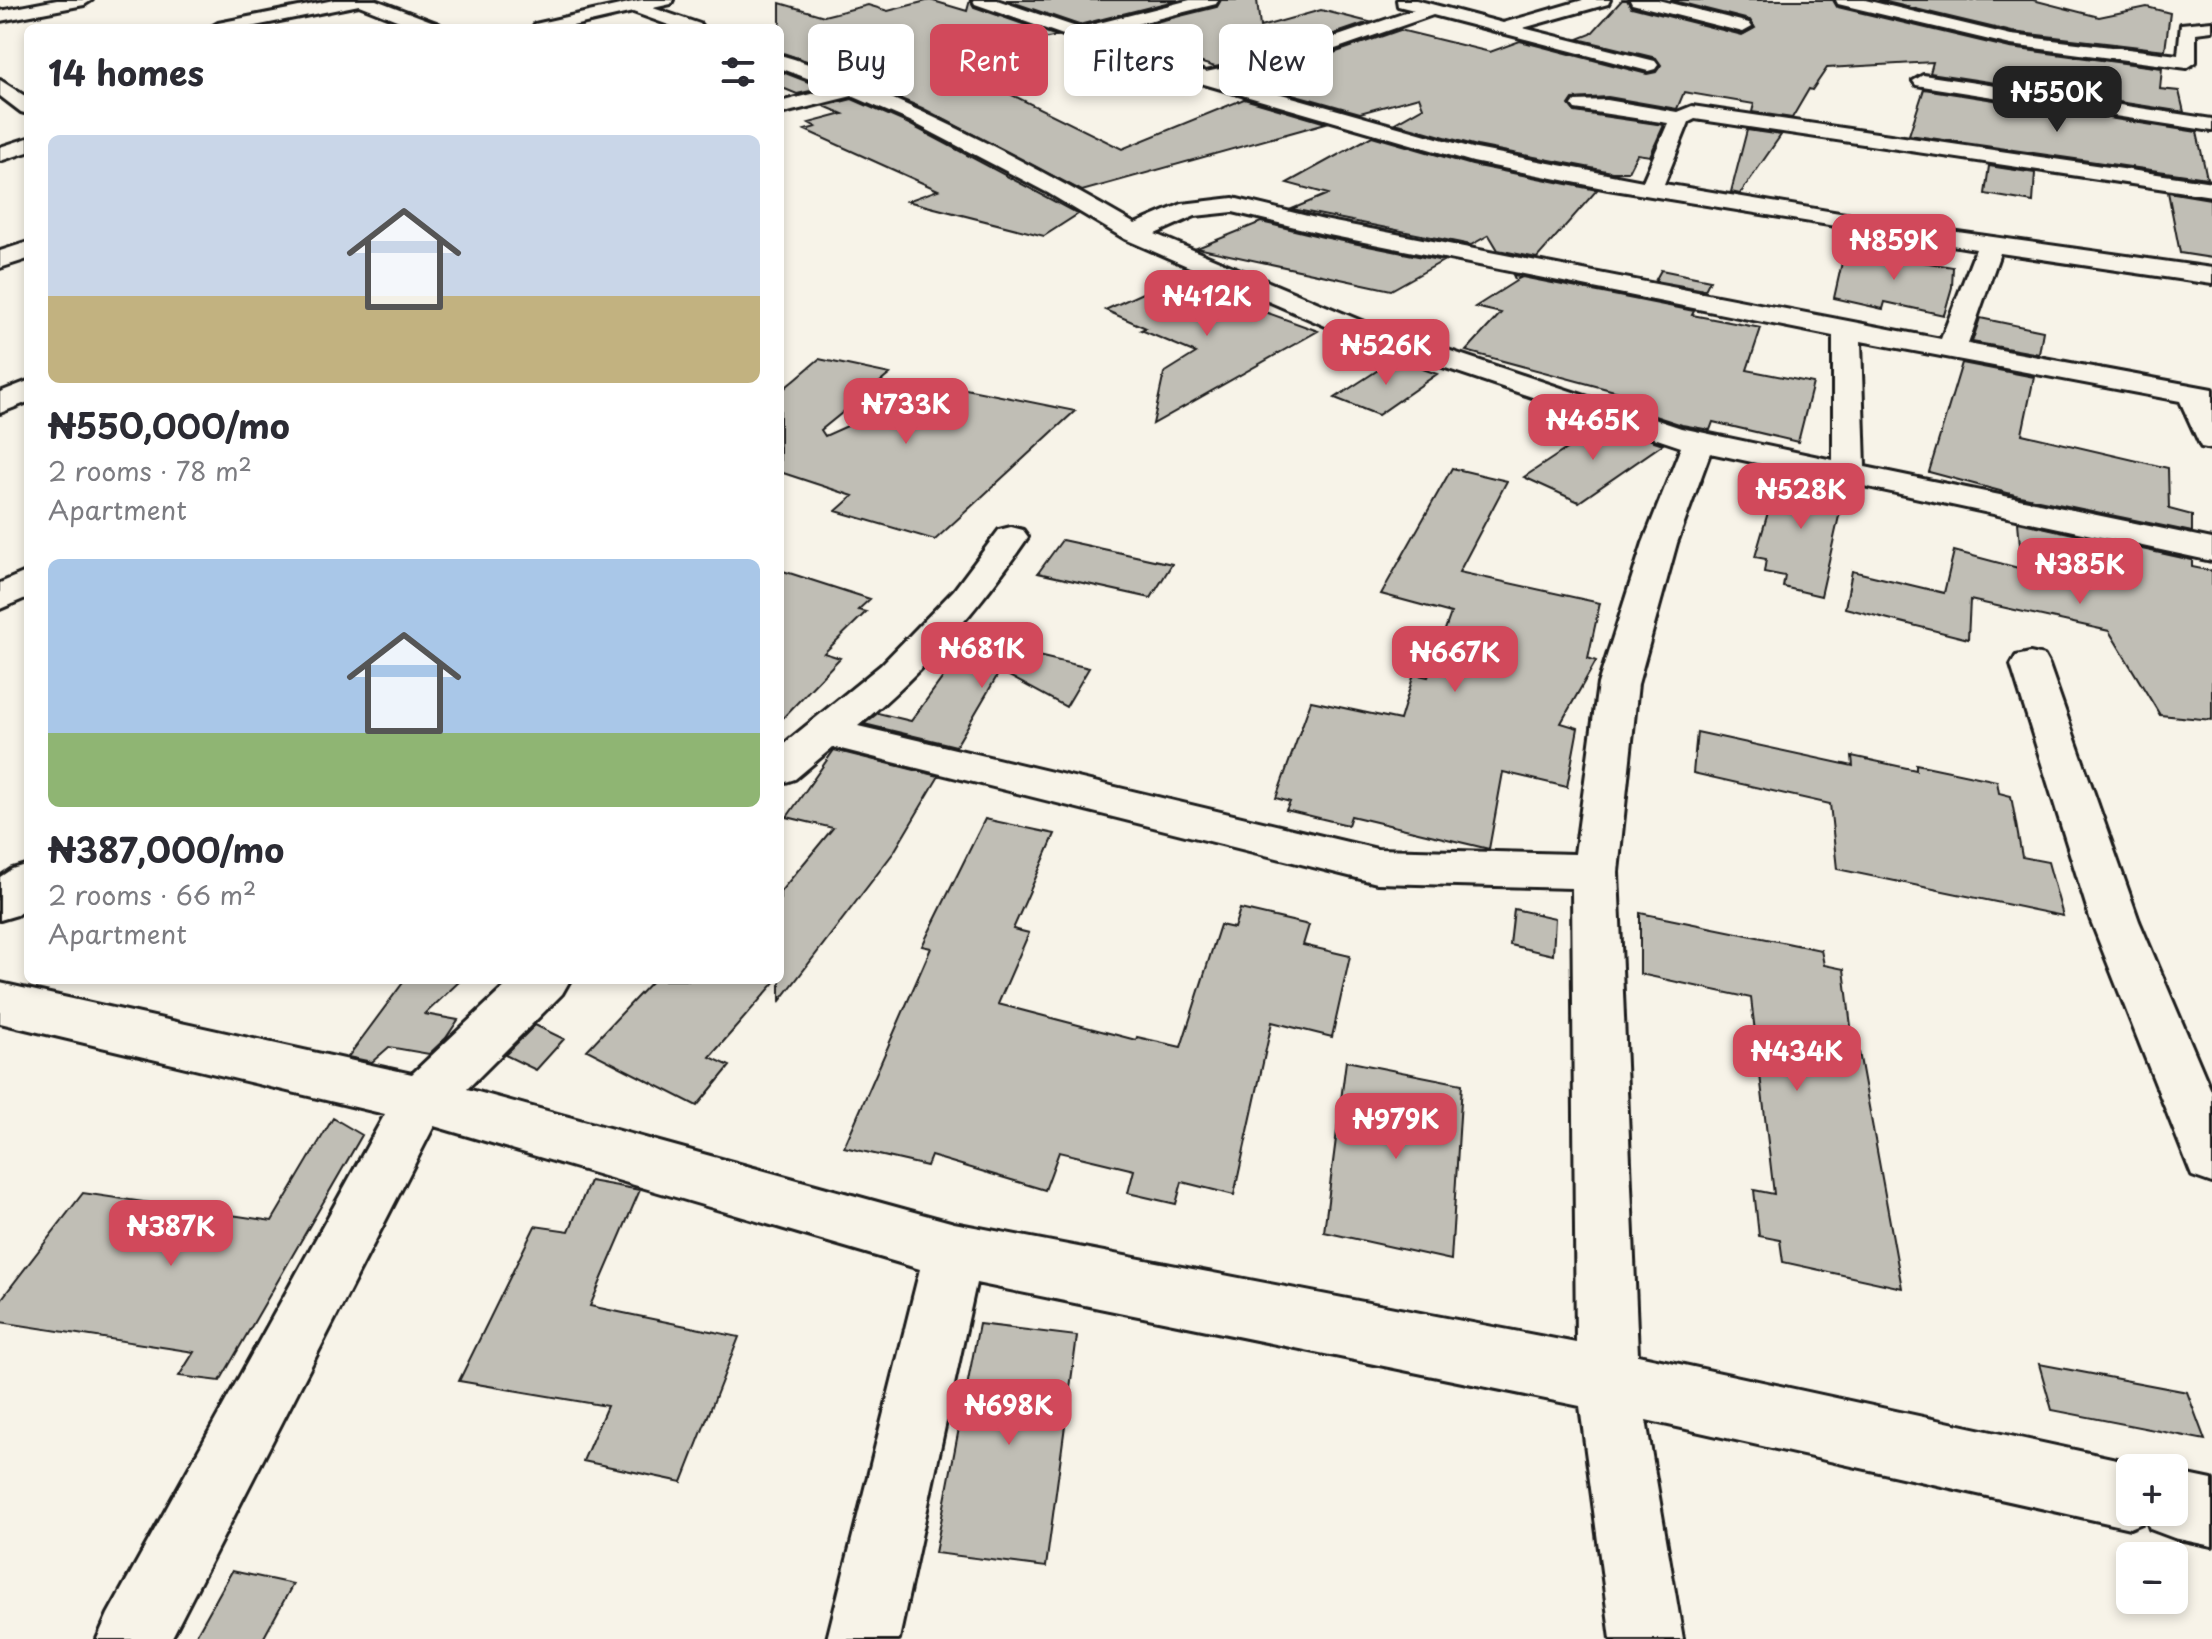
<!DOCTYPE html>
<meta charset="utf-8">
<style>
:root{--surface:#fff;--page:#f7f7f7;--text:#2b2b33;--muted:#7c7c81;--accent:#d1495b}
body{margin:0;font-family:"Playpen Sans",sans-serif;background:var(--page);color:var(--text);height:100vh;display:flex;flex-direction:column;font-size:30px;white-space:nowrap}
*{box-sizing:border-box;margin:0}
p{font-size:26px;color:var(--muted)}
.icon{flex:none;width:44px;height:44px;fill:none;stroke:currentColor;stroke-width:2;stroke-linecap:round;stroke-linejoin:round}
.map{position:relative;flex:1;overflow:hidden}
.drawer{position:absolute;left:24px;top:24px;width:760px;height:960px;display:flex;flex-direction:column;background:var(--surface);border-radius:12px;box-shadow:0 4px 12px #0003}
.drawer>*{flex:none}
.guide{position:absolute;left:808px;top:24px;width:760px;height:72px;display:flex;gap:16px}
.tools{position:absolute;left:2116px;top:1454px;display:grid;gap:16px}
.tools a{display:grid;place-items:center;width:72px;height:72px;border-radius:12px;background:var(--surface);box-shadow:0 4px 12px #0003;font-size:40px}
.price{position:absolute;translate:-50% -68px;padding:0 18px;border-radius:16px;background:var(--accent);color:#fff;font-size:26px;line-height:52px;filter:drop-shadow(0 2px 4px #0008)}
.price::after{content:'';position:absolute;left:50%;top:48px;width:24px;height:18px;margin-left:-12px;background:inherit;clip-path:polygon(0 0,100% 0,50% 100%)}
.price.on{background:#222;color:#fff}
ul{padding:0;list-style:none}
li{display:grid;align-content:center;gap:16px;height:424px;padding:0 24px}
li span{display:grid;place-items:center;height:248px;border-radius:12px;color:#555}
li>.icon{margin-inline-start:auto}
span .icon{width:144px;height:144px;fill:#fffc;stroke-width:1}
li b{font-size:34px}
h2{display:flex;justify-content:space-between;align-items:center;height:96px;padding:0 24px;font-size:34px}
.pill{padding:0 28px;border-radius:12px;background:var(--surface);box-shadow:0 4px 12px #0003;font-size:28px;line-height:72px}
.pill.on{background:var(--accent);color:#fff}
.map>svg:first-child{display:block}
</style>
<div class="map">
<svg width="2212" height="1639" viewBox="0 0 2212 1639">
<rect width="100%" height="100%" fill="#f7f3e8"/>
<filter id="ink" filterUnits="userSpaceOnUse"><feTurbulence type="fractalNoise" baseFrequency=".0125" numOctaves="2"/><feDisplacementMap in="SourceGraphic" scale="16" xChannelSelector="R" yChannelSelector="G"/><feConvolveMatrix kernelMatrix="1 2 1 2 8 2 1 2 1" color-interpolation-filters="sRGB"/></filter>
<g filter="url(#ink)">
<path fill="#c0beb5" stroke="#1c1c1c" stroke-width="2" d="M930,0L967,11L970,0L974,7L1057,36L943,61L1122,149L1244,99L1326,123L1082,191L922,108L836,71L780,52V3L824,16L868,5L888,11Z
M1006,0H1178L1079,25Z
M1221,0H1257L1260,27L1321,10L1369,22L1279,53L1215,67L1173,54L1168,56L1107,34L1217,7Z
M1622,0H1627L1631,7L1742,35L1755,28L1750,20L1670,0H1833L1837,7L2010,48L2162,68L2160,89L2179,91L2184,112L1930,73L1933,62L1827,68L1812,90L1809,89L1792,118L1752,112L1754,104L1684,92L1677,109L1608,97L1573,99L1569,105L1575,112L1664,125L1650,156L1637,154L1628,172H1612L1477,146L1395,123L1423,107L1419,97L1360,113L1271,88L1276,86L1248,77L1293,67L1400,30L1490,52L1520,41L1647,74L1656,72L1661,65L1656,58L1578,39L1591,34Z
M1878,0H2033L2099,17L2147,7L2170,13L2165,50L2012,32Z
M780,71L824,88L797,94L780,87Z
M1924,89L2197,132L2207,178L1909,135Z
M852,99L909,124L1078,214L1044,236L907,201L938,190L805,130L816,127L809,123L843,114L824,106Z
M1747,130L1781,135L1740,194L1731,192Z
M1372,136L1472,165L1597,190L1537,258L1498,250L1489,235L1471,245L1292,209L1328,194L1287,183Z
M1989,166L2035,173L2033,202L1985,194Z
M2168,192L2210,199L2212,258L2180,253Z
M1261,222L1323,237L1443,261L1391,290L1197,248Z
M1845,249L1953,267L1952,287L1944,315L1885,302L1883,309L1834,298Z
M1661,270L1710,280L1705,290L1655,281Z
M1513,275L1520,276L1518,279L1522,277L1694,311L1692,315L1761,328L1747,370L1813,383L1798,442L1713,422L1710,430L1682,425L1630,408L1644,399L1466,351L1501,313L1475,307L1516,281Z
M1173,279L1318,331L1153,424L1164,373L1196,353L1141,330L1146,328L1105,310Z
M1980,318L2043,331L2039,354L1972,342Z
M819,359L890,374L821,430L825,436L941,384L1075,411L935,540L836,511L853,496L780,472V392Z
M1395,359L1437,374L1378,415L1335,398Z
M1962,363L2034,377L2022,434L2168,468L2169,509L2192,515V532L2015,495L1929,472Z
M1604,424L1663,444L1579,502L1524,477Z
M1452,468L1507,481L1459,572L1600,603L1588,658L1596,661L1561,723L1578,728L1567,787L1503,772L1489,849L1351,816L1348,825L1286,810L1290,802L1276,798L1311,701L1400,720L1414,674L1428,677L1451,613L1381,594Z
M1780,471L1846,485L1821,596L1783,587L1785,576L1764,572L1766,559L1755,557Z
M2018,522L2192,560V567L2212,571V720L2160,715L2109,631L1970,600L1968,639L1845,608L1852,571L1944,593L1954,551L2022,569Z
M1062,540L1172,564L1151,598L1038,573Z
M780,570L870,599L858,610L866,612L824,653L840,658L780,721Z
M965,639L1089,668L1066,707L1000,671L956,746L864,724L878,713L911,721L962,651Z
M1697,732L1853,766L1852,756L1916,770V764L1997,781L1999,793L2011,796L2022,857L2048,862L2063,916L1837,869L1830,804L1693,773Z
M834,750L939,776L894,852L780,1001V892L833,828L787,817Z
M985,819L1055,834L1013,929L1029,933L998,1004L1136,1040L1137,1037L1181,1047L1220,925L1234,928L1240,909L1309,925L1303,945L1350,956L1332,1037L1272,1022L1234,1195L1182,1182L1176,1204L1128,1193L1134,1170L1059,1152L1045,1190L931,1156L927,1166L844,1147L931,948L922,946Z
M1514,909L1555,918L1553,955L1510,945Z
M1640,913L1821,950L1824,965L1844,969L1854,1051L1859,1052L1902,1288L1783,1262L1780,1240L1759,1236L1754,1190L1774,1194L1751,998L1640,974Z
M405,980H461L425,1014L458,1020L446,1038L429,1054L389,1047L372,1062L348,1057Z
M653,980H777L710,1057L730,1066L697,1106L587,1050Z
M535,1025L564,1039L536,1070L505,1055Z
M1346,1061L1462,1084L1451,1260L1324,1232Z
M333,1118L362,1135L220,1381L179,1376L194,1352L0,1322V1301L83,1193L272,1221Z
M590,1181L640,1190L590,1306L739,1337L682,1482L583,1461L607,1406L459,1381L535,1226L569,1231Z
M979,1324L1077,1336L1046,1567L935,1553Z
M2039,1364L2187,1392L2205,1440L2052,1410Z
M232,1571L293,1584L263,1639H194Z"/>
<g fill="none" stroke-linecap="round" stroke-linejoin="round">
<defs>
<path id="minor" d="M57,0H92L84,5L0,21V11Z
M334,0H376L439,24L442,28H417L359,5L245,28H209L218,23Z
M642,0H673L671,4L653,8L700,24L703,28H677L633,12L564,28H532L535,24Z
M973,0H997L1079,28L1190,0H1218L1216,4L1097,34L1206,72L1280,56L1414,10L1398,6L1397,0H1416L1503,23L1583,0H1610L1608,4L1523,28L1655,61L1658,65L1655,69L1648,71L1433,15L1292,64L1228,79L1476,149L1643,181L1668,123L1575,109L1572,105L1575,101L1607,100L1677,112L1692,106L2212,182V196L1695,119L1689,122L1664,184L1936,229L2212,268V284L2000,253L1968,344L2212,389V449L2201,447L2180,401L1861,341L1865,467L2212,539V561L1710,453L1677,543L1638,684L1618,872L1638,1355L2130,1462L2145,1468H2130V1512H2174V1472L2212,1480V1546L2174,1538L2150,1529L2147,1521L2130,1528L1646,1420L1683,1639H1611L1580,1406L976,1283L899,1639H827L920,1269L434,1126L171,1639H97L108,1614L385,1114L0,1023V983L412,1074L512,980H570L562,994L467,1089L954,1223L1576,1343L1572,888L1377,883L833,747L795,779L780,784V747L881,665L954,590L999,530L1011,527L1023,530L1028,537C978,610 926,669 858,726L1377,849L1575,854L1598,684L1643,543L1681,447L1344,334L1125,239L1048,193L910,121L852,96L780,114V102L834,88L780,68V55C817,65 854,82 889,97C974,134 1055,178 1135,224L1182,204L1233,198L1324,220L1941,339L1976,249L1608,189L1473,162L1197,82L975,4ZM1233,212L1324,234L1833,336V460L1681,428L1364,322L1155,234L1195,216Z
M1630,0H1658L1749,23L1752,27L1743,32L1632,4Z
M1836,0H1865L2011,35L2178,55L2181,24L2212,21V31L2196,33V62L2187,68L2011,45L1838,4Z
M1923,75L2212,119V131L1916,85L1913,81Z
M0,80L28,98V114L21,112L0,96Z
M28,138V152L0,161V147Z
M28,242V259L0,268V251Z
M28,381V402L0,413V392Z
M28,571V597L0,609V583Z
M2030,653L2044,656L2049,665L2139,921L2212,1093V1183L2192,1176L2091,921L2011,665L2016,656Z
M28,864V906L17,915L0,920V877L12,869Z"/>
</defs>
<use href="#minor" stroke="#1c1c1c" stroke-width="6"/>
<use href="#minor" fill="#f7f3e8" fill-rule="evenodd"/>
</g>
</g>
</svg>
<div class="tools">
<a>+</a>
<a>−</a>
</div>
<b class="price on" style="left:2057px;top:134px">₦550K</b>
<b class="price" style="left:1894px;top:282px">₦859K</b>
<b class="price" style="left:1207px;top:338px">₦412K</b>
<b class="price" style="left:1386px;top:387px">₦526K</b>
<b class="price" style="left:906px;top:446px">₦733K</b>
<b class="price" style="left:1593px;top:462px">₦465K</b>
<b class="price" style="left:1801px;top:531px">₦528K</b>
<b class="price" style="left:2080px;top:606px">₦385K</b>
<b class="price" style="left:982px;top:690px">₦681K</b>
<b class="price" style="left:1455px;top:694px">₦667K</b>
<b class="price" style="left:1797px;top:1093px">₦434K</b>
<b class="price" style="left:1396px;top:1161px">₦979K</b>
<b class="price" style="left:171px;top:1268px">₦387K</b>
<b class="price" style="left:1009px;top:1447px">₦698K</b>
<div class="guide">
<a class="pill">Buy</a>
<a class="pill on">Rent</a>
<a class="pill">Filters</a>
<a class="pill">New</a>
</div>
<section class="drawer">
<h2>14 homes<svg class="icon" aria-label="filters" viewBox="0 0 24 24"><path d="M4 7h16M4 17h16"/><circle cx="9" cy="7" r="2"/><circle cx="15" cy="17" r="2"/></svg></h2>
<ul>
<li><span style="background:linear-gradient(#c9d6e8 65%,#c2b280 0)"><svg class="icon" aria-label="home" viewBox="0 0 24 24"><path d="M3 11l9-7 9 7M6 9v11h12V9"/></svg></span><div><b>₦550,000/mo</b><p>2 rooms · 78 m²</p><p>Apartment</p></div></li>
<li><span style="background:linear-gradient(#a9c7e8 70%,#8fb573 0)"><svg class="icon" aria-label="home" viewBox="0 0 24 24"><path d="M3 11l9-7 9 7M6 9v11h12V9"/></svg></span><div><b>₦387,000/mo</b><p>2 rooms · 66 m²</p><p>Apartment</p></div></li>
</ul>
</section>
</div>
